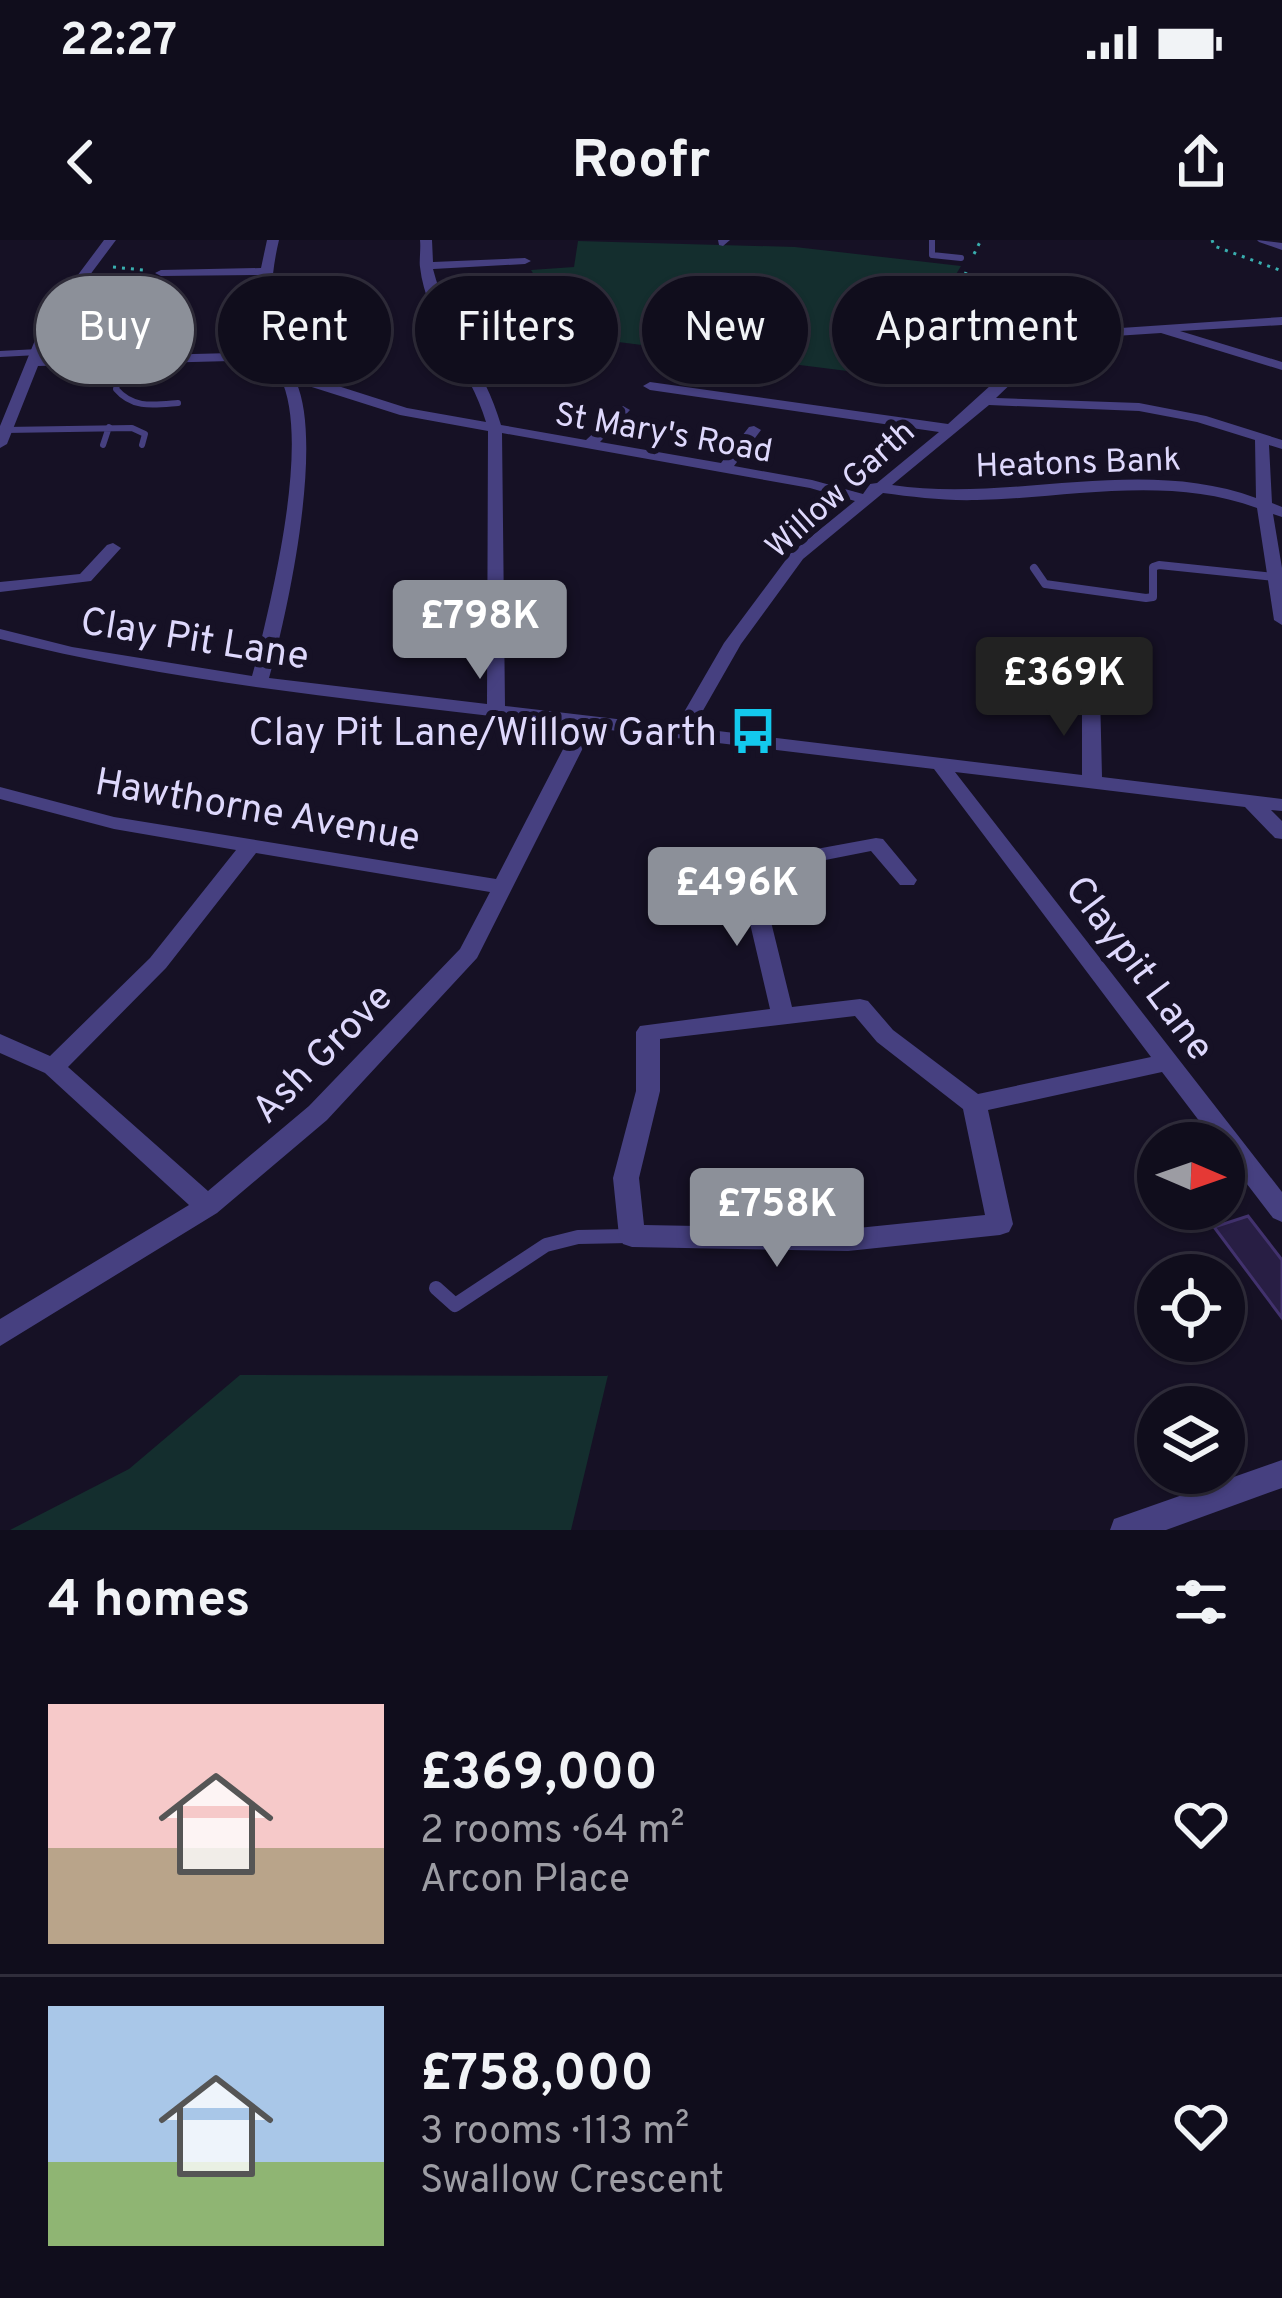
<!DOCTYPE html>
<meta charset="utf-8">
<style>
:root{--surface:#100d1c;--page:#1e1b29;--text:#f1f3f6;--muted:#9c9ca3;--line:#302d3b;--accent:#8c9099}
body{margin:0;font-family:Overpass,sans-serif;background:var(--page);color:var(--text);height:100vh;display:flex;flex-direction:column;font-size:45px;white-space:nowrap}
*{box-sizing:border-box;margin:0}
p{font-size:39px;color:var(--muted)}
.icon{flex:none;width:66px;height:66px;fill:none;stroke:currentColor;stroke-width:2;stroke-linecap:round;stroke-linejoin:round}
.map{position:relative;height:1290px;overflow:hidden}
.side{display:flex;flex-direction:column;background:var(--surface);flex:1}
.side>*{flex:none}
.top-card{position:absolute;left:36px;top:36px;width:1212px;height:108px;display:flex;gap:24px}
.needle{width:78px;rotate:92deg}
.buttons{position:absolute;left:1137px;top:882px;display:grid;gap:24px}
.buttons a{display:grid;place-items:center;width:108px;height:108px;border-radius:50%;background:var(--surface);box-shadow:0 3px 9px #0004,0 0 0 3px var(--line);font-size:60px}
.price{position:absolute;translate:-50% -102px;padding:0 27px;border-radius:12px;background:var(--accent);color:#fff;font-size:39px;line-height:78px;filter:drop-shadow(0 3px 6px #0008)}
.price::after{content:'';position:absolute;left:50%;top:72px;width:36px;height:27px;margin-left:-18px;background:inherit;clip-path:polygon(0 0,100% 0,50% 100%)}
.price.selected{background:#222;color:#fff}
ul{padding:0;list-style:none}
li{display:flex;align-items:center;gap:36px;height:300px;padding:0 48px}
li+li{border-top:3px solid var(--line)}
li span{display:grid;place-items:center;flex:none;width:336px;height:240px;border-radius:0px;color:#555}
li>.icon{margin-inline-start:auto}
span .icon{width:144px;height:144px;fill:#fffc;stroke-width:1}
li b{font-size:51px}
h2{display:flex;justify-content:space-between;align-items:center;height:144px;padding:0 48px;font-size:51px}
.pill{padding:0 42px;border-radius:54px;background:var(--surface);box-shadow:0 3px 9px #0004,0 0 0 3px var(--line);font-size:42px;line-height:108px}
.pill.selected{background:var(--accent);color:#fff}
.status{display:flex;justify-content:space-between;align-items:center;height:84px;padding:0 60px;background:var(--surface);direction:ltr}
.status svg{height:33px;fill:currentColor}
header{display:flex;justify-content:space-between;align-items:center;height:156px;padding:0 48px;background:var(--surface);font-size:54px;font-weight:700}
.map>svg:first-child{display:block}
</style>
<div class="status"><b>22:27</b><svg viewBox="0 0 49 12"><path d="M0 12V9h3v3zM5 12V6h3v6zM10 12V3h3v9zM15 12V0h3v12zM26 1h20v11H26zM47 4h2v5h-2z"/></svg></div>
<header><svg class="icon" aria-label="back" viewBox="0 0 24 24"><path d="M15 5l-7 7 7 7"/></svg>Roofr<svg class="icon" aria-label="share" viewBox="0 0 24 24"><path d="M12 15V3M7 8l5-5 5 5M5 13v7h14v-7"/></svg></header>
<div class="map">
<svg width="1282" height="1290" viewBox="0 0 1282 1290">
<rect width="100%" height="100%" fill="#161125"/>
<path fill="#142e2e" d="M578,1L795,7L961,26L895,137L571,96L531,30L574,27Z
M240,1135L607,1136L608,1135L571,1290H10L129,1229Z"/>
<path fill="#281e44" stroke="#42326e" stroke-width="3" d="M1248,976L1282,1020V1078L1214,987Z"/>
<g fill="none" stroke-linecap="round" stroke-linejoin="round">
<path stroke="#39aeaf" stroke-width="3" stroke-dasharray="3 6" stroke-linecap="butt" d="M1212,0L1214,6L1282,31
M974,14L981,0
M113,27L143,30
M966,32L955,71L1020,102"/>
<path stroke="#464080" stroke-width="6" d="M932,0V15L961,18
M0,114L38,112
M124,117L116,149C133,169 154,165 178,163
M5,190L132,188L145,194L142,205
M103,205L109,187"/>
<path stroke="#464080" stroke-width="8" d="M1034,328L1045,344L1146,358L1153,357V327L1159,325L1275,337"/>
<path stroke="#464080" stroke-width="14" d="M436,1048L455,1065L546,1005L578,997L629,996"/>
<path fill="#464080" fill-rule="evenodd" d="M104,0H116L54,83L41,118L232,113L275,126L262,88L260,35L161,36L155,33L161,30L261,28L267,0H279C268,46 268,89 291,131L407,168L486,182C471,129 426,82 420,27C419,21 421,9 420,0H432L433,22L525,18L531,21L525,24L433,29C447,85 485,129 501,185L586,200L623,166L630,170L600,202L721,223L749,187L754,186L761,190L734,226L812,240L863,254L870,244L877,243L939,192L650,150L643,146L650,142L948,184L1035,105L1062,92L1282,77V85L1180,91L1282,122V130L1161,93L1069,99L1045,111L996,158L1139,163L1206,176L1282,200V209L1269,205L1272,263L1282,267V277L1273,274L1282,328V385L1274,380L1257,268C1166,235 1071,258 977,260C945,261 914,257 883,253L803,319L741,404L693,488L1082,535V453L1091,448L1100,453L1102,537L1282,559V571L1271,570L1282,581V599L1275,598L1245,567L955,532L1282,952V982L1273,978L1224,914V903H1216L1162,832L988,870L1013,984L1009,992L1000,995L848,1011L632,1007L623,1004L619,996L613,938L636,851V792L640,786L770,769L737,628L740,623L876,598L883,599L917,640L914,645H900L871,611L759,633L792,767L860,759L868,761L893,790L978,854L1151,817L934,529L593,488L477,718L327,880L217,973L0,1106V1079L189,965L45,833L0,813V794L50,816L150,718L236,610L114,589L0,559V547L114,577L496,639L575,486C383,462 188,446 0,399V389L72,407L252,436L257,418C273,351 311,198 280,137L231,121L38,126L7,204L0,208V186L42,83ZM296,142L400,175L488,191L487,464L269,438C288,372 324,203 296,142ZM989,165L1139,171L1197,182L1255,200L1256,258C1140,215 1012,263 892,245ZM502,193L810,248L855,261L791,313L724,403L676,486L505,466ZM256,613L490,652L460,709L309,866L208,951L68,827L166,728ZM855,776L877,802L963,869L985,975L848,989L644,985L639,938L660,851V799Z
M718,0H730L723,6L719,5Z
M1257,0L1282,3V10L1259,2Z
M113,303L121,308L91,341L0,352V342L80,334L107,305Z
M1282,1220V1248L1166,1290H1110L1114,1279Z"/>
</g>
<defs>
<symbol id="bus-bare" viewBox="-9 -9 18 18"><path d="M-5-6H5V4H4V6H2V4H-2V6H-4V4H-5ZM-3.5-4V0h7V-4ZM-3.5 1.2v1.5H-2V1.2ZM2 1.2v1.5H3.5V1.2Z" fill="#13c9ed" stroke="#161125" stroke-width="2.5" paint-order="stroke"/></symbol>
</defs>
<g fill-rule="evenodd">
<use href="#bus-bare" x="720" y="458" width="66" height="66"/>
</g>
<g text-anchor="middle" stroke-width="12" stroke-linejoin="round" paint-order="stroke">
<g font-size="33" fill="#ded8fc" stroke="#161125">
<text transform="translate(664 191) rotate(10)" y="12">St Mary's Road</text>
<text transform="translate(1078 221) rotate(-2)" y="12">Heatons Bank</text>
<text transform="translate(839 248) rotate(-42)" y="12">Willow Garth</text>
</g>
<g font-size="39" fill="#ded8fc" stroke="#161125">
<text transform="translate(195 397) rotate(9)" y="14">Clay Pit Lane</text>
<text transform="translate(258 568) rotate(10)" y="14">Hawthorne Avenue</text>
<text transform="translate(1141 727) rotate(53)" y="14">Claypit Lane</text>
<text transform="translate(321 812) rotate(-45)" y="14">Ash Grove</text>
</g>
<g font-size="39" fill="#ded8fc" stroke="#161125" text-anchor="end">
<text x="717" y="505">Clay Pit Lane/Willow Garth</text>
</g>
</g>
</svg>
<div class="buttons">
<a><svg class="needle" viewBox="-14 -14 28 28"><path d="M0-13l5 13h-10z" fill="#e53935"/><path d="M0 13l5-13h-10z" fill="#9c9ca3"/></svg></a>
<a><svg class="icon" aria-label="locate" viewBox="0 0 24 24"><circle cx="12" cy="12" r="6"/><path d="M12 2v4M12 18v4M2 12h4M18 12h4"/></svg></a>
<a><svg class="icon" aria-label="layers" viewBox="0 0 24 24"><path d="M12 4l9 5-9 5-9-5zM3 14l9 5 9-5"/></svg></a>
</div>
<b class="price" style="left:480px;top:442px">£798K</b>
<b class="price selected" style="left:1064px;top:499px">£369K</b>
<b class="price" style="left:737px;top:709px">£496K</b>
<b class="price" style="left:777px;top:1030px">£758K</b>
<div class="top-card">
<a class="pill selected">Buy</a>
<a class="pill">Rent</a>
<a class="pill">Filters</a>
<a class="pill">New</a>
<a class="pill">Apartment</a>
</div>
</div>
<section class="side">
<h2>4 homes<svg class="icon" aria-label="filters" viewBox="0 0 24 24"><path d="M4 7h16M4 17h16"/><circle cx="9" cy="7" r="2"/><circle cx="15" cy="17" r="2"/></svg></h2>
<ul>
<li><span style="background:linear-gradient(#f6c9c9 60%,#b9a48a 0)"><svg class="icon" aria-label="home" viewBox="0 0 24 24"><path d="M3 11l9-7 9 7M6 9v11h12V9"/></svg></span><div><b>£369,000</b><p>2 rooms · 64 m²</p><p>Arcon Place</p></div><svg class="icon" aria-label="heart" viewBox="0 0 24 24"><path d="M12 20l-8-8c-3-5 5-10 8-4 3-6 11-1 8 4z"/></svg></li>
<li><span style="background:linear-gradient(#a9c7e8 65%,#8fb573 0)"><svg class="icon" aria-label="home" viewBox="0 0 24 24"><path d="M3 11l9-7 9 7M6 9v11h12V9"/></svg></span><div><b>£758,000</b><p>3 rooms · 113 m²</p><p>Swallow Crescent</p></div><svg class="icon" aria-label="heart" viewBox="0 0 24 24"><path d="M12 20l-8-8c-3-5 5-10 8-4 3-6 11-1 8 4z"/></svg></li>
</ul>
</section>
